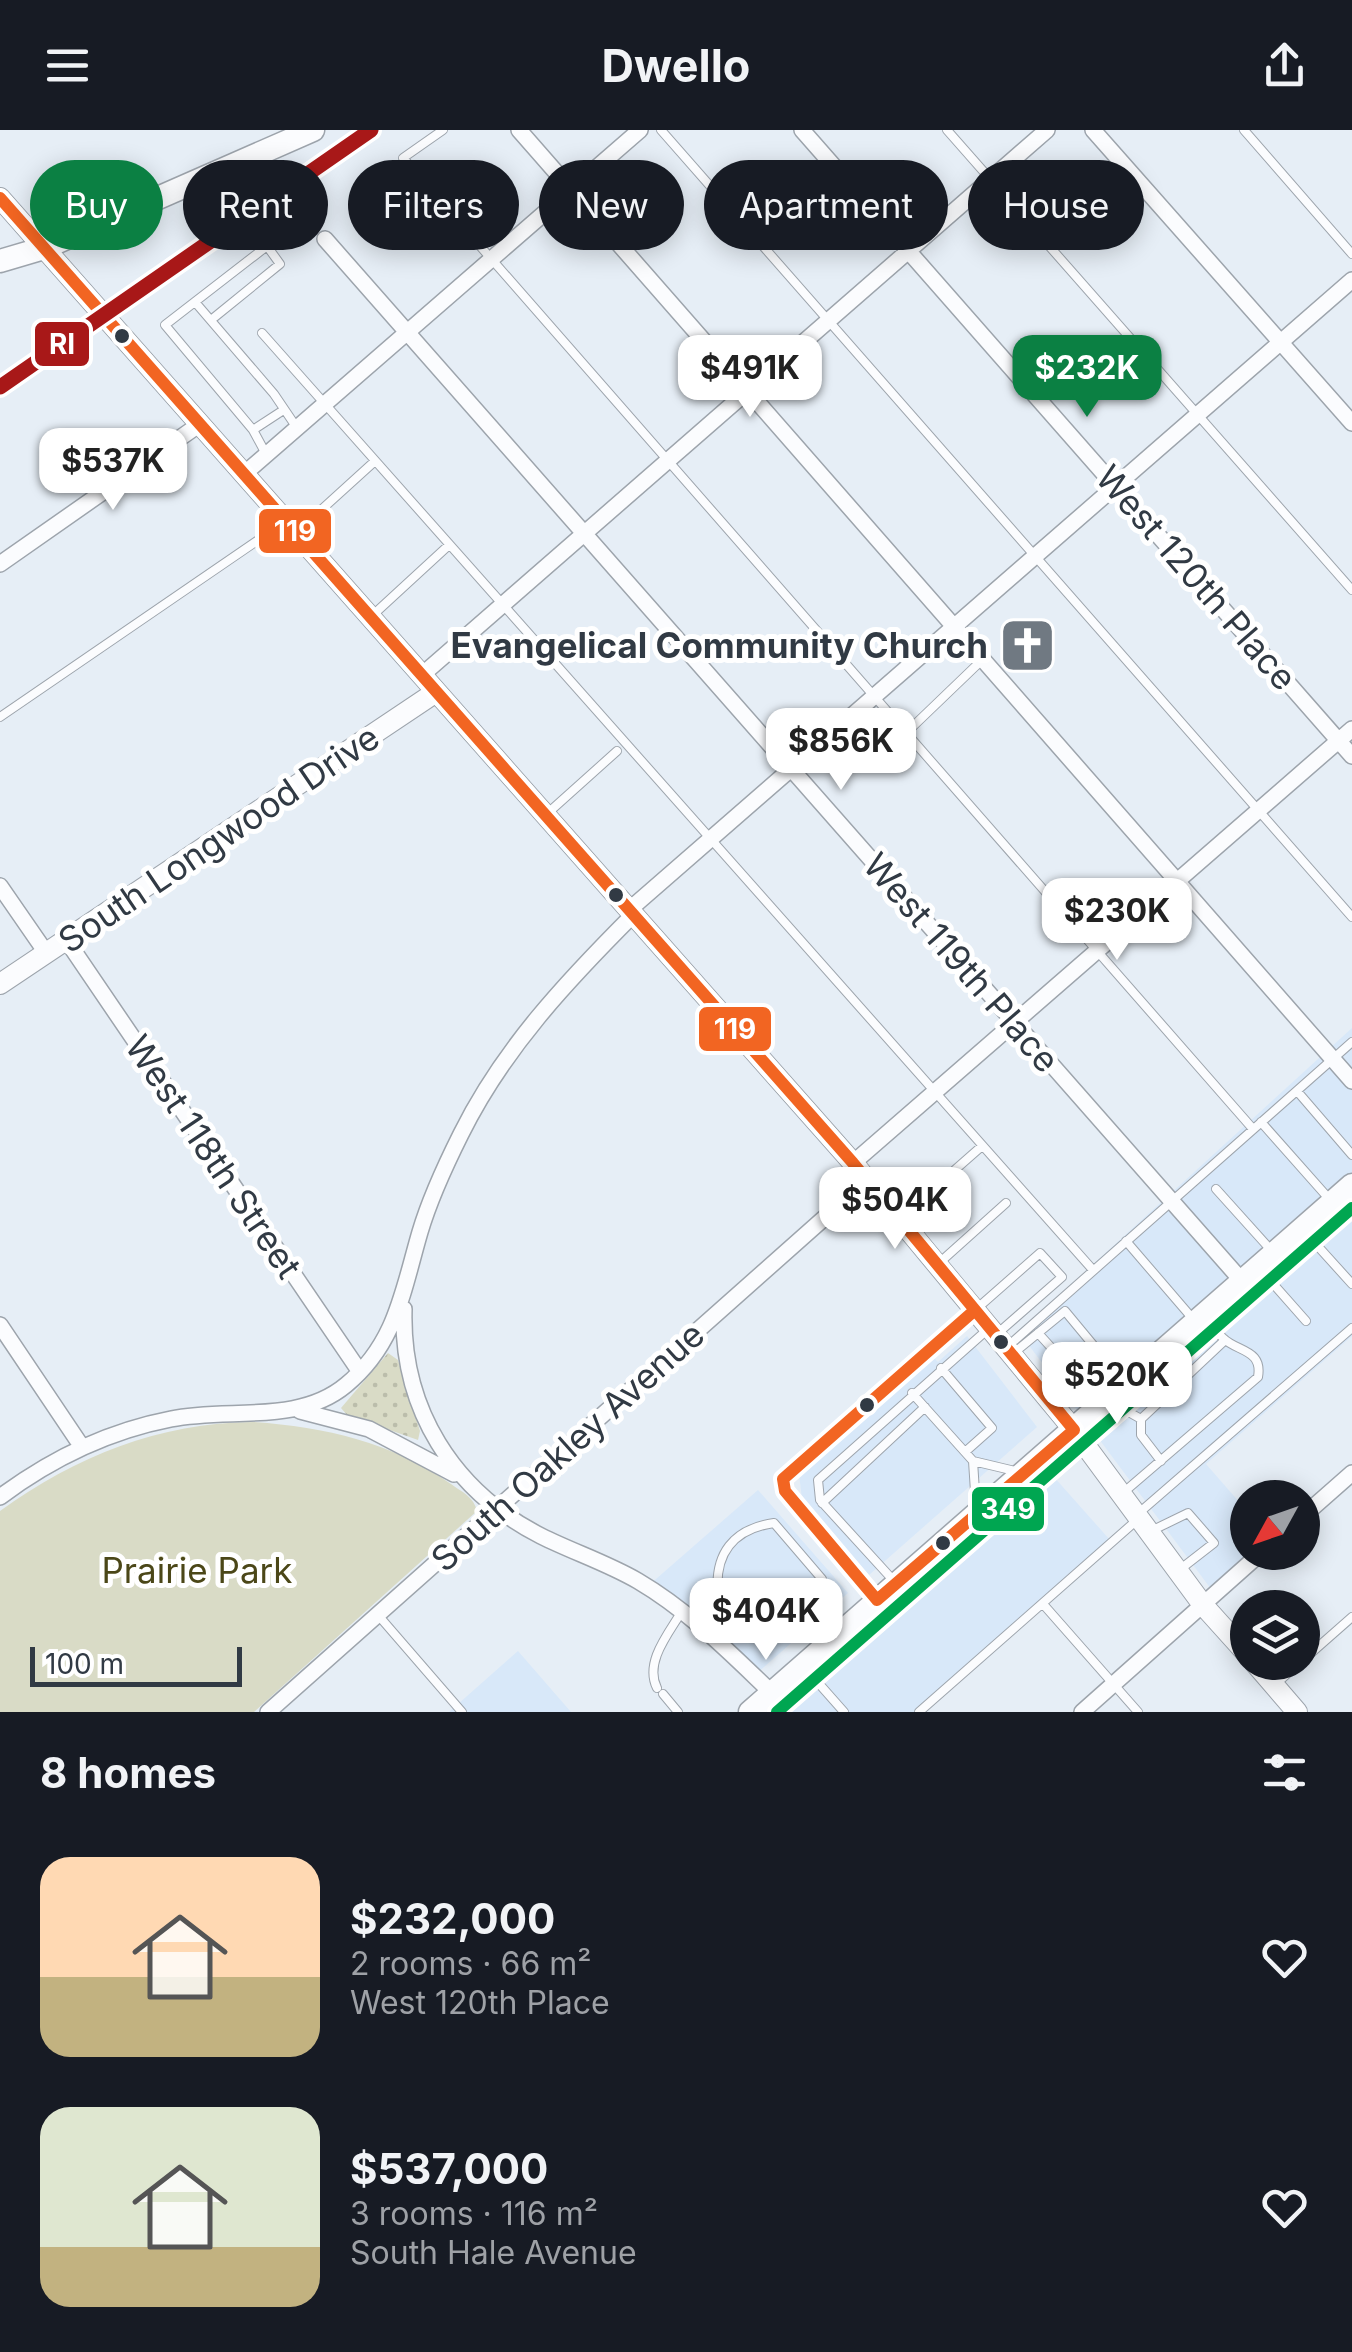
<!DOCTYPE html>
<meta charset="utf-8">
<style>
:root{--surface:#171b24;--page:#20242c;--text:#f1f3f6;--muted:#9ea1a6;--accent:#0b8043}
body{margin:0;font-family:Inter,sans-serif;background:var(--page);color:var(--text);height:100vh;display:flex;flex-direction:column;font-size:38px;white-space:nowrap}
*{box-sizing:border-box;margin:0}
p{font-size:32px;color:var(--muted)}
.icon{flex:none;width:55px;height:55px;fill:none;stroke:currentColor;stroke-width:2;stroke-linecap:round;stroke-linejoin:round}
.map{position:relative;height:1582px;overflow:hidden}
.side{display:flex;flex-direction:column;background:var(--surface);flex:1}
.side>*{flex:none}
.top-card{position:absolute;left:30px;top:30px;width:1292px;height:90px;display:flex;gap:20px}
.needle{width:65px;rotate:230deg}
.buttons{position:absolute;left:1230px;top:1350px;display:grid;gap:20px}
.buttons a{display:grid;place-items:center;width:90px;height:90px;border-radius:50%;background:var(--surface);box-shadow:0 5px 25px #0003;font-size:50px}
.scale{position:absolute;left:30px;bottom:25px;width:212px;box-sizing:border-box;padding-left:10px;border:5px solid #313a44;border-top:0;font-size:28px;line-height:35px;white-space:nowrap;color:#313a44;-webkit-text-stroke:8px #fff;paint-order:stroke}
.price{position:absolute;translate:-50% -85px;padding:0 22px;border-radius:20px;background:#fff;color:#222;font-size:32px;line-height:65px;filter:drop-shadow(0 2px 5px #0008)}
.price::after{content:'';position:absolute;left:50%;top:60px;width:30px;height:22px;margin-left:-15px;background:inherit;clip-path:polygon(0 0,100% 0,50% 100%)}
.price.active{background:var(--accent);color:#fff}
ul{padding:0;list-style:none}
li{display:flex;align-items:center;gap:30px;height:250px;padding:0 40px}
li span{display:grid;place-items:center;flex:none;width:280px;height:200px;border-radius:30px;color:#555}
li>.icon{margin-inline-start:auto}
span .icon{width:120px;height:120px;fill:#fffc;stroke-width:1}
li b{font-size:42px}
h2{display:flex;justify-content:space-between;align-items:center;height:120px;padding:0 40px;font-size:42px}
.pill{padding:0 35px;border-radius:45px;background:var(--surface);box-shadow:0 5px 25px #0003;font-size:35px;line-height:90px}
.pill.active{background:var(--accent);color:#fff}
header{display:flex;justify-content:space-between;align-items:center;height:130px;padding:0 40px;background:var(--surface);font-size:45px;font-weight:700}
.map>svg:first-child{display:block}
</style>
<header><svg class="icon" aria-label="menu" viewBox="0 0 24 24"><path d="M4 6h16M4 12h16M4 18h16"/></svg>Dwello<svg class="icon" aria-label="share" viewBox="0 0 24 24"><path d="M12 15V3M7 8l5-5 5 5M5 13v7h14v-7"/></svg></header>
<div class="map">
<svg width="1352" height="1582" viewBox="0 0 1352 1582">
<defs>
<pattern id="grass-dots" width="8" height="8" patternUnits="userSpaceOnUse" patternTransform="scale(2.5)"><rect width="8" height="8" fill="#d9dbc6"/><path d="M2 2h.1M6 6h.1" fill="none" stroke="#bbbdab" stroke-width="1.8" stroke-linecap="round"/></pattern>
</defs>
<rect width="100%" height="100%" fill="#e6eef6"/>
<path fill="#d8e8f9" d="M1352,898V1206L1206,1334L1247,1381L1250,1423L1211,1459L1019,1202Z
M967,1206L1037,1297L869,1445L802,1369L799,1344L931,1225L938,1232Z
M1054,1347L1110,1410L915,1582H790Z
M758,1360L848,1463L756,1544L648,1456Z
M518,1521L571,1582H449Z"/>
<path fill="url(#grass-dots)" d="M388,1223L398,1230L420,1301L418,1310L347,1285L341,1278Z"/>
<path fill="#d9dbc6" d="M253,1292C325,1297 391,1312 451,1354C462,1362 474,1367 477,1381L254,1582H0V1381C76,1326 159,1293 253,1292Z"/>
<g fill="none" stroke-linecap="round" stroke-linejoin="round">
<defs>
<path id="service" d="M443,0L403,28L1253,999
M661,0L1352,787
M947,0L1352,460
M1244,0L1352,124
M195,172L274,264L297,298
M211,190L280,134L267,116L165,195L253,300L266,324
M262,203L1093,1140
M253,300L282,281
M299,400L375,331
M374,484L449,415
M0,587L286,391
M906,603L982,530
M549,682L617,621
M1297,961L1352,1025
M1261,992L1331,1071
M1216,1059L1271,1120
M899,1089L982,1016
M1305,1102L1352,1154
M1126,1111L1193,1189
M938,1134L1006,1073
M1261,1140L1306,1191
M1038,1203L1067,1235L1097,1219
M1007,1217L1352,912
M1015,1222L1065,1181L1123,1251
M941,1238L992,1298L965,1322
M912,1263L973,1331L1015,1341
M1115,1266L1125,1280L1141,1289
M1141,1289L1224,1211
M1141,1289V1305L1161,1331
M973,1331L976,1377
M1124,1362L1258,1247C1263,1219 1237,1222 1223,1208C1217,1203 1212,1194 1207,1188
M822,1373L925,1277
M1140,1382L1352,1198
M1151,1401L1188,1383L1214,1413L1178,1441
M893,1450L820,1370L818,1350L987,1200
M874,1467L785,1361L783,1349L1040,1123L1062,1147L998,1203
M1043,1474L1138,1582
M378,1485L462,1582
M694,1490L718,1465C714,1424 733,1399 774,1393L822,1449L821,1471C756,1497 785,1525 718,1465
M1302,1531L1352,1487
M806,1539L844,1582
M1277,1553L1300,1532
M657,1558C644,1532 669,1503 682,1481
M663,1564L678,1582
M919,1582L1137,1390"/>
<path id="minor" d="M519,0L1352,951
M802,0L1352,626
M1093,0L1352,293
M325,109L1242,1151
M244,344L640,0
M0,434L200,294
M422,545L1047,0
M0,756L47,824
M629,780L1352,150
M67,811L360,1242
M853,1033L1352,599
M404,1179C401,1279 453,1361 541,1406C573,1422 607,1433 638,1451C689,1481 729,1522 772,1563
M0,1195L82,1317
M300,1281L369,1299L454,1344
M0,1367C51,1329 109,1301 171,1289C228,1277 298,1295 346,1255C396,1214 403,1160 420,1102C430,1068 445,1036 461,1004C503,919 567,851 633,785
M1302,1387L1352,1343
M268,1582L867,1050
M1082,1582L1262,1422"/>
<path id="tertiary" d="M0,68L853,1033L1074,1300L1203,1475L1248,1525
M0,854L436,562
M1254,1532L1297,1582"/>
<path id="secondary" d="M0,131L44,118L313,0
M750,1582L1352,1055"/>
</defs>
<use href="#service" stroke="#9da4ac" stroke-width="10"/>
<use href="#minor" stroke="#9da4ac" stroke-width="18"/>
<use href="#tertiary" stroke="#9da4ac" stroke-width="22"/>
<use href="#secondary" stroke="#9da4ac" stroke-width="25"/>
<use href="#service" stroke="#fbfcfe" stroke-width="8"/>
<use href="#minor" stroke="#fbfcfe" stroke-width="15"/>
<use href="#tertiary" stroke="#fbfcfe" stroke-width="20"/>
<use href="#secondary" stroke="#fbfcfe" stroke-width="22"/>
<defs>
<path id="bus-1" d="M0,68L853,1033L975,1180
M975,1180L1074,1300L877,1470L785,1361L783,1349Z"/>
<path id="bus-2" d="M777,1582L1352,1078"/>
</defs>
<use href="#bus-1" stroke="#fff" stroke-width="20"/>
<use href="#bus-2" stroke="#fff" stroke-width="20"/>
<use href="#bus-1" stroke="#f26522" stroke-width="12"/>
<use href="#bus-2" stroke="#00a651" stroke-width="12"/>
<defs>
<path id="rail-1" d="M0,257L371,0"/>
</defs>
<use href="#rail-1" stroke="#fff" stroke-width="22"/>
<use href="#rail-1" stroke="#a81818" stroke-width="15"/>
</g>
<defs>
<symbol id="church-square" viewBox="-11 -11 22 22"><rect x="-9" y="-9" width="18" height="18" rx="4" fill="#707982" stroke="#fff"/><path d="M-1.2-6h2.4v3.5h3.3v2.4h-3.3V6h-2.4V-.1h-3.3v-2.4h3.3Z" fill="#fff"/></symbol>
</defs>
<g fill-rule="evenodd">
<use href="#church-square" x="996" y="484" width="63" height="63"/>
</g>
<g fill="#313a44" stroke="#fff" stroke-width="4">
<circle cx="122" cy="206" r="9"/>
<circle cx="616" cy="765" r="9"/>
<circle cx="1001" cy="1212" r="9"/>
<circle cx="867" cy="1275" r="9"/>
<circle cx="943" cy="1413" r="9"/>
</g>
<g text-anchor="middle" stroke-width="10" stroke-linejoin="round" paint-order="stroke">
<g font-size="35" fill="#313a44" stroke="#fff">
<text transform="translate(1196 448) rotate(49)" y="12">West 120th Place</text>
<text transform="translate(219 709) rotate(-34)" y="12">South Longwood Drive</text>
<text transform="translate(961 833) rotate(49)" y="12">West 119th Place</text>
<text transform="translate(213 1027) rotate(56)" y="12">West 118th Street</text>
<text transform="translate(568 1317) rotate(-42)" y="12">South Oakley Avenue</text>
</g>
<g font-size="35" font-weight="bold" fill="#313a44" stroke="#fff" text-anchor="end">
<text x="988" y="528">Evangelical Community Church</text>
</g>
<g font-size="35" fill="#4b4718" stroke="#fff">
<text x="197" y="1453">Prairie Park</text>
</g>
</g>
<g stroke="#fff" stroke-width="4">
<rect x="33" y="190" width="58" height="48" rx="10" fill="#a81818"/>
<rect x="257" y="377" width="76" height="48" rx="10" fill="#f26522"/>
<rect x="697" y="875" width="76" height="48" rx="10" fill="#f26522"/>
<rect x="970" y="1355" width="76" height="48" rx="10" fill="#00a651"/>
</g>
<g font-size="28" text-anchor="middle" font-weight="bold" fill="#fff">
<text x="62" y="224">RI</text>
<text x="295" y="411">119</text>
<text x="735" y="909">119</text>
<text x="1008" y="1389">349</text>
</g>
</svg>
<div class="buttons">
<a><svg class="needle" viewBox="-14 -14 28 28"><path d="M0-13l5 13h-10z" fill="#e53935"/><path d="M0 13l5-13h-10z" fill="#9ea1a6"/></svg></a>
<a><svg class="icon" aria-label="layers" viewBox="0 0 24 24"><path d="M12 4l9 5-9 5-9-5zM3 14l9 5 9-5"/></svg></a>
</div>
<div class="scale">100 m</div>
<b class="price" style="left:750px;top:290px">$491K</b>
<b class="price active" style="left:1087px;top:290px">$232K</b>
<b class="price" style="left:113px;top:383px">$537K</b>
<b class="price" style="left:841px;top:663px">$856K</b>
<b class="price" style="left:1117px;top:833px">$230K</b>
<b class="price" style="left:895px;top:1122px">$504K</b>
<b class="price" style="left:1117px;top:1297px">$520K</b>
<b class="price" style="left:766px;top:1533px">$404K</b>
<div class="top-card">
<a class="pill active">Buy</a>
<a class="pill">Rent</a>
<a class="pill">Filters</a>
<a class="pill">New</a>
<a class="pill">Apartment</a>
<a class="pill">House</a>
</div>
</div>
<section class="side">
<h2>8 homes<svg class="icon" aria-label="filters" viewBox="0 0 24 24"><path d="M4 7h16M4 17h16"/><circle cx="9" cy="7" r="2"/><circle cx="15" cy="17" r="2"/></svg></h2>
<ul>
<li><span style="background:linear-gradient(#ffd9b3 60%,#c2b280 0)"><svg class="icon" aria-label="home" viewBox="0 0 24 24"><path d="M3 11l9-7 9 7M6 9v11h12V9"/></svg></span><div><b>$232,000</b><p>2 rooms · 66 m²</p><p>West 120th Place</p></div><svg class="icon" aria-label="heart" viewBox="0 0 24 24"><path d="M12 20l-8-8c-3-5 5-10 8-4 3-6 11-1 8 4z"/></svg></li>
<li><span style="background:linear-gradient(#dfe7d0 70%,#c2b280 0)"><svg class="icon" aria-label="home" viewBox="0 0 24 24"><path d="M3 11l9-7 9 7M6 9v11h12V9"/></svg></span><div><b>$537,000</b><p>3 rooms · 116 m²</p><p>South Hale Avenue</p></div><svg class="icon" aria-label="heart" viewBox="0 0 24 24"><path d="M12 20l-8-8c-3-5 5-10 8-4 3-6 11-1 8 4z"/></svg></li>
</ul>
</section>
